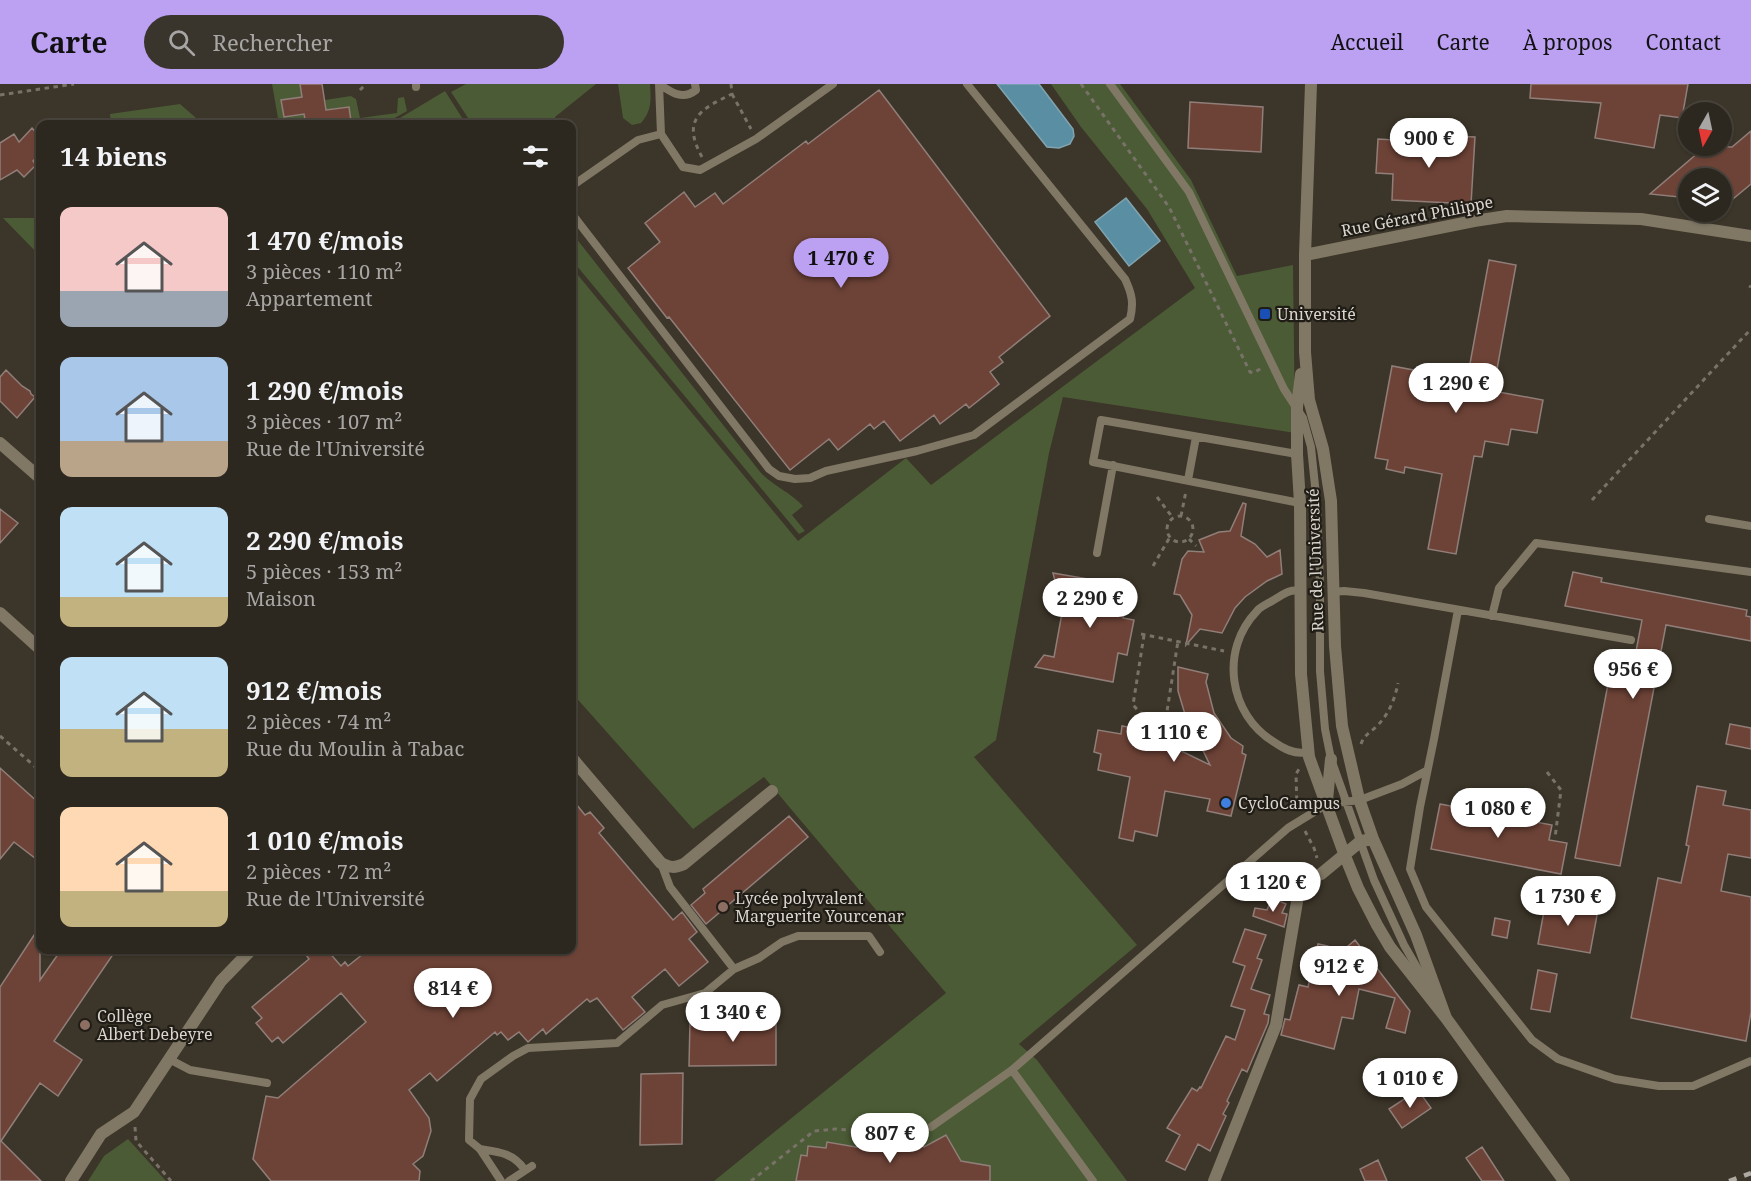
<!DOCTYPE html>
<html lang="fr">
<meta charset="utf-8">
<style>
:root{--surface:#2d281f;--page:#39342c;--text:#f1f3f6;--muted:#a7a6a4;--line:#48443d;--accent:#bca0f2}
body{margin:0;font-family:"Noto Serif",serif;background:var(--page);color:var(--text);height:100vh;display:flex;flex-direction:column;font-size:22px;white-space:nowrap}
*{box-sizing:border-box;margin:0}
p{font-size:20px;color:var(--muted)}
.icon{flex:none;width:33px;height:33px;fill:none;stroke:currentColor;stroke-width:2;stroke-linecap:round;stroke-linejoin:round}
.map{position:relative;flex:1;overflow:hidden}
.sheet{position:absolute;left:36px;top:36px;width:540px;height:834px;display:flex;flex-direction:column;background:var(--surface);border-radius:12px;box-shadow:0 2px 4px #0004,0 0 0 2px var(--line)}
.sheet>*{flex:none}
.needle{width:39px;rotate:189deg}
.controls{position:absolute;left:1678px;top:18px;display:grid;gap:12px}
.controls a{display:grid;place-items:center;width:54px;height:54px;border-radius:50%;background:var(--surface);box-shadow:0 2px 4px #0004,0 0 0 2px var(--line);font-size:30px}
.price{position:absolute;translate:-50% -51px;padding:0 14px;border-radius:21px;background:#fff;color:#222;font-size:20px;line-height:39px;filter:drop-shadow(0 2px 3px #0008)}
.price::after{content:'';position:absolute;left:50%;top:36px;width:18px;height:14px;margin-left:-9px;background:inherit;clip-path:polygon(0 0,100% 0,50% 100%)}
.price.on{background:var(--accent);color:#111}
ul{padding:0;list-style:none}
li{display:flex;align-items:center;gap:18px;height:150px;padding:0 24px}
li span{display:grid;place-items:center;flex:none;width:168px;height:120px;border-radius:12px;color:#555}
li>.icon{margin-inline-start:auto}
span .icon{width:72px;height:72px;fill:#fffc;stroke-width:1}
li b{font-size:26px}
h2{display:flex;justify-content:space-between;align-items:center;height:72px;padding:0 24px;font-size:26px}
header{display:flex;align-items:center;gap:36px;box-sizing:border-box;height:84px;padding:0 30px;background:var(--accent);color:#111}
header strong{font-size:28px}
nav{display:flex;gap:33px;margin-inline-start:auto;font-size:21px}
.search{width:420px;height:54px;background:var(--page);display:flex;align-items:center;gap:15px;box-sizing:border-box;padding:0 21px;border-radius:33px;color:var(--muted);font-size:22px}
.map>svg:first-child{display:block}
</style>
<header>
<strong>Carte</strong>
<div class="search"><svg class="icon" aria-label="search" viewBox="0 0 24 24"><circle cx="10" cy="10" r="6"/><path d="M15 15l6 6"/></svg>Rechercher</div>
<nav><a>Accueil</a><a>Carte</a><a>À propos</a><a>Contact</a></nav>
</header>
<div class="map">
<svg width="1751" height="1097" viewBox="0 0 1751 1097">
<rect width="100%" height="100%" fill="#3c3529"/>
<path fill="#4b5b35" d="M272,0H300L302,13L281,17L284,33L304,30L306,40H279Z
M466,0H596L555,33L557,40H472L451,8Z
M618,0H650C651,15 652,27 641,39L632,41L623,34Z
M1051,0H1120L1191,96L1237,192L1293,181L1295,349L1063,313L1049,369L996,656L974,673L1137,861L1019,960L1037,976L1127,1097H714L946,909L764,693L693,745L572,609V184L798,457L906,374L931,401L1195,204L1147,125L1081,43Z
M445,7L466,40H390Z
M351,12L356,15L360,34L397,29L398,14L404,13L407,27L384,40H331L351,37L349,23L326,26L325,16Z
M180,20L203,40H111L110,30Z
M3,134H40V172Z
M572,149L761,389C774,402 791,409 803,422L792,431L805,447L799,450L572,176Z
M128,1055L166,1097H88L104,1072Z"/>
<path fill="#5a8fa3" stroke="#81a4b0" stroke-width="1.5" d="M997,0H1039L1073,45L1074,52L1070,60L1059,64L1047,63Z
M1126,114L1160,157L1129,182L1095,138Z"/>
<path fill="#6e4337" stroke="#907e79" stroke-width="1.5" d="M300,0H322L326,26L349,23L351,37L331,40H306L304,30L284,33L281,16L302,13Z
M1531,0H1688L1682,34L1660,31L1654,64L1595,54L1601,19L1530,14Z
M879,6L1050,232L999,273L1003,278L990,288L999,300L969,324L966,320L940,340L934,331L900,357L884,337L874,345L870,340L838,366L829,355L790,386L669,233L667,234L628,184L660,158L645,139L684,108L695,123L715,109L723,120L806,57L808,60Z
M1190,18L1263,23L1261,68L1188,64Z
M32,44L40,53V69L33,77L36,81L24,93L17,86L0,96V59L14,50L19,58Z
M1751,47V100L1722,124V94H1689V114L1650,110L1706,62L1732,63Z
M1430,51L1475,53L1471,120L1392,116L1393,90L1376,89L1378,55L1429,58Z
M1489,176L1516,181L1493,307L1543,316L1537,349L1511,345L1508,361L1485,357L1482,373L1474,372L1456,470L1428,465L1442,390L1405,383L1404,389L1386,385L1388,376L1375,374L1392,282L1467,296Z
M6,286L22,302L30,307L31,310L35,313L17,334L0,317V293Z
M1243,419L1246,420L1241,452L1255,460L1267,473L1280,466L1282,490L1267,497L1245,513L1235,524L1222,549L1200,545L1186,561L1192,531L1180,511L1174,510L1182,475L1188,467L1204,468L1199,456L1219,448L1230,447Z
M0,425L18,439L0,459Z
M1573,488L1602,494L1601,498L1747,526L1746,532L1751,533V557L1666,541L1620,782L1575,774L1612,579L1633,583L1642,536L1565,522Z
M1053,489L1129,502L1123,534L1134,536L1127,571L1118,569L1113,598L1035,583L1044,571L1054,573L1066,507L1057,505Z
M1178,583L1208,590L1206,598L1214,629L1231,654L1243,662L1242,669L1246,671L1231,732L1207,727L1210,715L1165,707L1157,752L1135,747L1133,757L1119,754L1130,693L1098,686L1101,670L1094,668L1098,646L1121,650L1122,642L1139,645L1138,654L1167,660L1210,681L1184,627L1178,607Z
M1730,640L1751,644V665L1726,660Z
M0,684L40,720V778L14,758L0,775Z
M1697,702L1726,707L1723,721L1751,726V774L1728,770L1721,807L1751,813V928L1746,957L1631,934L1658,794L1681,799L1689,762L1686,761Z
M572,715L585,731L590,728L604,744L599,749L673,836L682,828L697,848L689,855L708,878L679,902L665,885L632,913L645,928L623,946L597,914L590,918L587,915L546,950L543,945L528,958L519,948L508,956L501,948L497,951L495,948L437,997L430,989L409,1006L429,1034L431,1047L423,1072L413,1080L420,1087L419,1097H271L253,1075L266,1012L278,1014L366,938L341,909L283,959L278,953L272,958L256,939L262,934L252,923L309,875L306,871L313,866H327L341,882L345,878L348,882L368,866H572Z
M1440,720L1552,741L1549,756L1567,759L1561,790L1431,765Z
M789,732L808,753L706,840L691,821L705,809L703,805Z
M1272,814L1286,820L1282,829L1287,830L1284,843L1253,832L1255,824L1267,826Z
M1546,816L1598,826L1590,869L1538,860Z
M1495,834L1510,837L1507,854L1492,851Z
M40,842V896L61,866H116L54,957L82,976L58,1012L40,999L1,1057L41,1097H0V903Z
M1245,845L1266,851L1257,874L1262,876L1251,905L1270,911L1264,930L1269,931L1268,939L1247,988L1242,985L1227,1017L1229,1019L1223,1030L1226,1032L1210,1067L1198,1060L1185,1086L1166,1077L1180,1051L1167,1044L1192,1004L1197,1007L1200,1003L1201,1004L1226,952L1235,956L1245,926L1231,922L1245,882L1233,878Z
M1355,856L1410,927L1405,949L1386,944L1395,914L1359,905L1353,935L1342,933L1334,965L1281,951L1285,935L1290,936L1299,901L1308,903L1318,860L1328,862L1325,882Z
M1538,886L1557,890L1550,928L1531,925Z
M690,936H776V981L689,982Z
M683,989L682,1060L640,1061L641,990Z
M1418,1006L1431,1024L1402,1044L1389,1025Z
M946,1051L961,1077L990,1082V1097H796L801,1071L807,1072L808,1062L826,1064L827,1058L885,1068L915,1052L924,1063Z
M1482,1063L1504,1097H1482L1466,1074Z
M1378,1076L1387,1097H1365L1360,1085Z"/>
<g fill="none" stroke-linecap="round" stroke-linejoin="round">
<path stroke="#787268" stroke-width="3" stroke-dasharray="4.5 4.5" stroke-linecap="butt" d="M1081,0L1169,123L1250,288L1253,289L1262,284
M360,6L366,0
M732,10L751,45
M0,11L74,0
M702,73C681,35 701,25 732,10L731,0
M1749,202L1751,203
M1157,413L1173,434
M1592,416L1751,245
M1181,432L1186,407
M1167 445a13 13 0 1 1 26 0a13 13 0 1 1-26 0Z
M1189,455L1196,462
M1153,482L1170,453
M1141,550L1224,567
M1144,551L1133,621L1163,653
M0,652L40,687
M1163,653L1178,557
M1361,660C1364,651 1371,648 1377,642C1389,630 1395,615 1398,599
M1547,688L1561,706L1555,754
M1297,725L1296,690L1299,685
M1305,747L1314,764L1317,774
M135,1043L136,1057L171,1097
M751,1097L814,1047L836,1045L893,1049L920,1046"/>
<path stroke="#807865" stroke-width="8" d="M416,0V3
M659,0C671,8 682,17 696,6L695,0
M1110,0L1189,108L1284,305L1303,334L1311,363L1317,421L1320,500V587L1325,645L1331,675L1374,796L1404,861L1430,906
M661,50L683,83L700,86L756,55L833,0
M572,102L638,56L661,50L659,0
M572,130L769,385L779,392L795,395L810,394L826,387L917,367L974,351L1130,235C1134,219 1132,210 1125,195L967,0
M1297,370L1101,336L1093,378L1300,419
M1188,396L1196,353
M1709,435L1751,442
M1097,469L1113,381
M1300,507C1288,505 1283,511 1272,517C1267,520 1260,523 1257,527C1219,566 1229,631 1274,658C1284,665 1295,671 1307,668
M1332,508L1344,507L1364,509L1631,556
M1458,526L1434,655L1420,723L1410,785L1426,823L1532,956L1558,975L1615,995L1659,1002H1693L1751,977
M1492,532L1499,504L1536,459L1751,488
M661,779L670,803L734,885L759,874L782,858L798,852H869L880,868
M169,975L190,986L267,999
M1012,986L1093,1097
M931,1043L1012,986L1288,744L1327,720L1360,716L1402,700L1426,687
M480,1065C499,1068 513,1069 524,1085
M501,1097L480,1065L469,1056L470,1015L481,995L513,972L528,964L617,959L662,921L705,909L734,885
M509,1097L532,1082"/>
<path stroke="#807865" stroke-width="12" d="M1311,0L1305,171V268L1309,316L1323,365L1331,417L1335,562L1342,642L1359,715L1373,755L1416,851L1446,934
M1305,171L1474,137L1507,132L1641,135L1751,152
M1301,290L1297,323V370L1300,419L1301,590L1309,673L1345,772L1358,804L1377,841L1390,863L1446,934L1564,1097
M0,359L40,394
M0,529L40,565
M572,674L661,779C670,784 675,784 684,780L772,707
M1327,716L1331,675
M71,1097L101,1050L134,1028L221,897L251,866
M1214,1097L1276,941L1298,812L1307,796L1321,790L1361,757L1373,755"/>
<path stroke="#afaaa1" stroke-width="4.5" stroke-dasharray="8 8" stroke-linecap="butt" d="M1729,1097L1751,1089"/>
</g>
<rect fill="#1a4fb4" stroke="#201d17" stroke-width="2" x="1259" y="224" width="12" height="12" rx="3"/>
<circle fill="#3f7fe0" stroke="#201d17" stroke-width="2" cx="1226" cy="719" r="6"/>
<g fill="#8d6e63" stroke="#201d17" stroke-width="2">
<circle cx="723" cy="823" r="6"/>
<circle cx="85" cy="941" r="6"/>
</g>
<g text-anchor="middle" stroke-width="4.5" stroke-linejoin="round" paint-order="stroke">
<g font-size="16" fill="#dbd6ce" stroke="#201d17">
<text transform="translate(1417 132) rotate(-11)" y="6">Rue Gérard Philippe</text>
<text transform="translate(1315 476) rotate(-92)" y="6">Rue de l'Université</text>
</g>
<g font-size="16" fill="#dbd6ce" stroke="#201d17" text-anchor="start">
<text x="1277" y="236">Université</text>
<text x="1238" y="725">CycloCampus</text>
<text x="735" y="820">Lycée polyvalent<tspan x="735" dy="18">Marguerite Yourcenar</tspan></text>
<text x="97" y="938">Collège<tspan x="97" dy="18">Albert Debeyre</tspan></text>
</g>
</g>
</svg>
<div class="controls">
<a><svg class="needle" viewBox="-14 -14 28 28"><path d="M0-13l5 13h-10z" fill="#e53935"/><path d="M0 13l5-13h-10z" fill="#a7a6a4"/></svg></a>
<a><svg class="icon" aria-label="layers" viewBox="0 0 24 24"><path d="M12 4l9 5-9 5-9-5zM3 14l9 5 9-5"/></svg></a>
</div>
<b class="price" style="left:1429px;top:85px">900 €</b>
<b class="price on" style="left:841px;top:205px">1 470 €</b>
<b class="price" style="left:1456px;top:330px">1 290 €</b>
<b class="price" style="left:1090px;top:545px">2 290 €</b>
<b class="price" style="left:1633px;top:616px">956 €</b>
<b class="price" style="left:1174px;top:679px">1 110 €</b>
<b class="price" style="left:1498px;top:755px">1 080 €</b>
<b class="price" style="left:1273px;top:829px">1 120 €</b>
<b class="price" style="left:1568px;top:843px">1 730 €</b>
<b class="price" style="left:1339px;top:913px">912 €</b>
<b class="price" style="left:453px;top:935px">814 €</b>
<b class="price" style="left:733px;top:959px">1 340 €</b>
<b class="price" style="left:1410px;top:1025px">1 010 €</b>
<b class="price" style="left:890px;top:1080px">807 €</b>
<section class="sheet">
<h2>14 biens<svg class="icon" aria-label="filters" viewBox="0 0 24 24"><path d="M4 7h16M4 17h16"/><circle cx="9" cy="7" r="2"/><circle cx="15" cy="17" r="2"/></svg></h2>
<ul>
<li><span style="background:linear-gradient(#f6c9c9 70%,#9aa5b1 0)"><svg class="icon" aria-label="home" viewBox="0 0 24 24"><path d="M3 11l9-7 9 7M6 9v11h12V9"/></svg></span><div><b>1 470 €/mois</b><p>3 pièces · 110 m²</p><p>Appartement</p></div></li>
<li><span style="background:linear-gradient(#a9c7e8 70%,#b9a48a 0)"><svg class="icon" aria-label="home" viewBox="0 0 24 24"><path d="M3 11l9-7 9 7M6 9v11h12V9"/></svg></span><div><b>1 290 €/mois</b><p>3 pièces · 107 m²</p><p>Rue de l'Université</p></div></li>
<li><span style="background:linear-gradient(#bfe0f5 75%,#c2b280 0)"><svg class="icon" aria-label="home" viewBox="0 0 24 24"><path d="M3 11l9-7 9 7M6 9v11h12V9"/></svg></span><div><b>2 290 €/mois</b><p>5 pièces · 153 m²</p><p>Maison</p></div></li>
<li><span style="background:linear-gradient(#bfe0f5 60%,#c2b280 0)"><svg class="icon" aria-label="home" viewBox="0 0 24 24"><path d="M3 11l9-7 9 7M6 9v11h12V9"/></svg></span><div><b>912 €/mois</b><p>2 pièces · 74 m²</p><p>Rue du Moulin à Tabac</p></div></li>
<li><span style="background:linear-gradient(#ffd9b3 70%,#c2b280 0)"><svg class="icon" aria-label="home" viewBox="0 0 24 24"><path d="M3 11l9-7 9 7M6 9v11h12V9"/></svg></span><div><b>1 010 €/mois</b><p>2 pièces · 72 m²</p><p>Rue de l'Université</p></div></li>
</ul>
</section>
</div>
